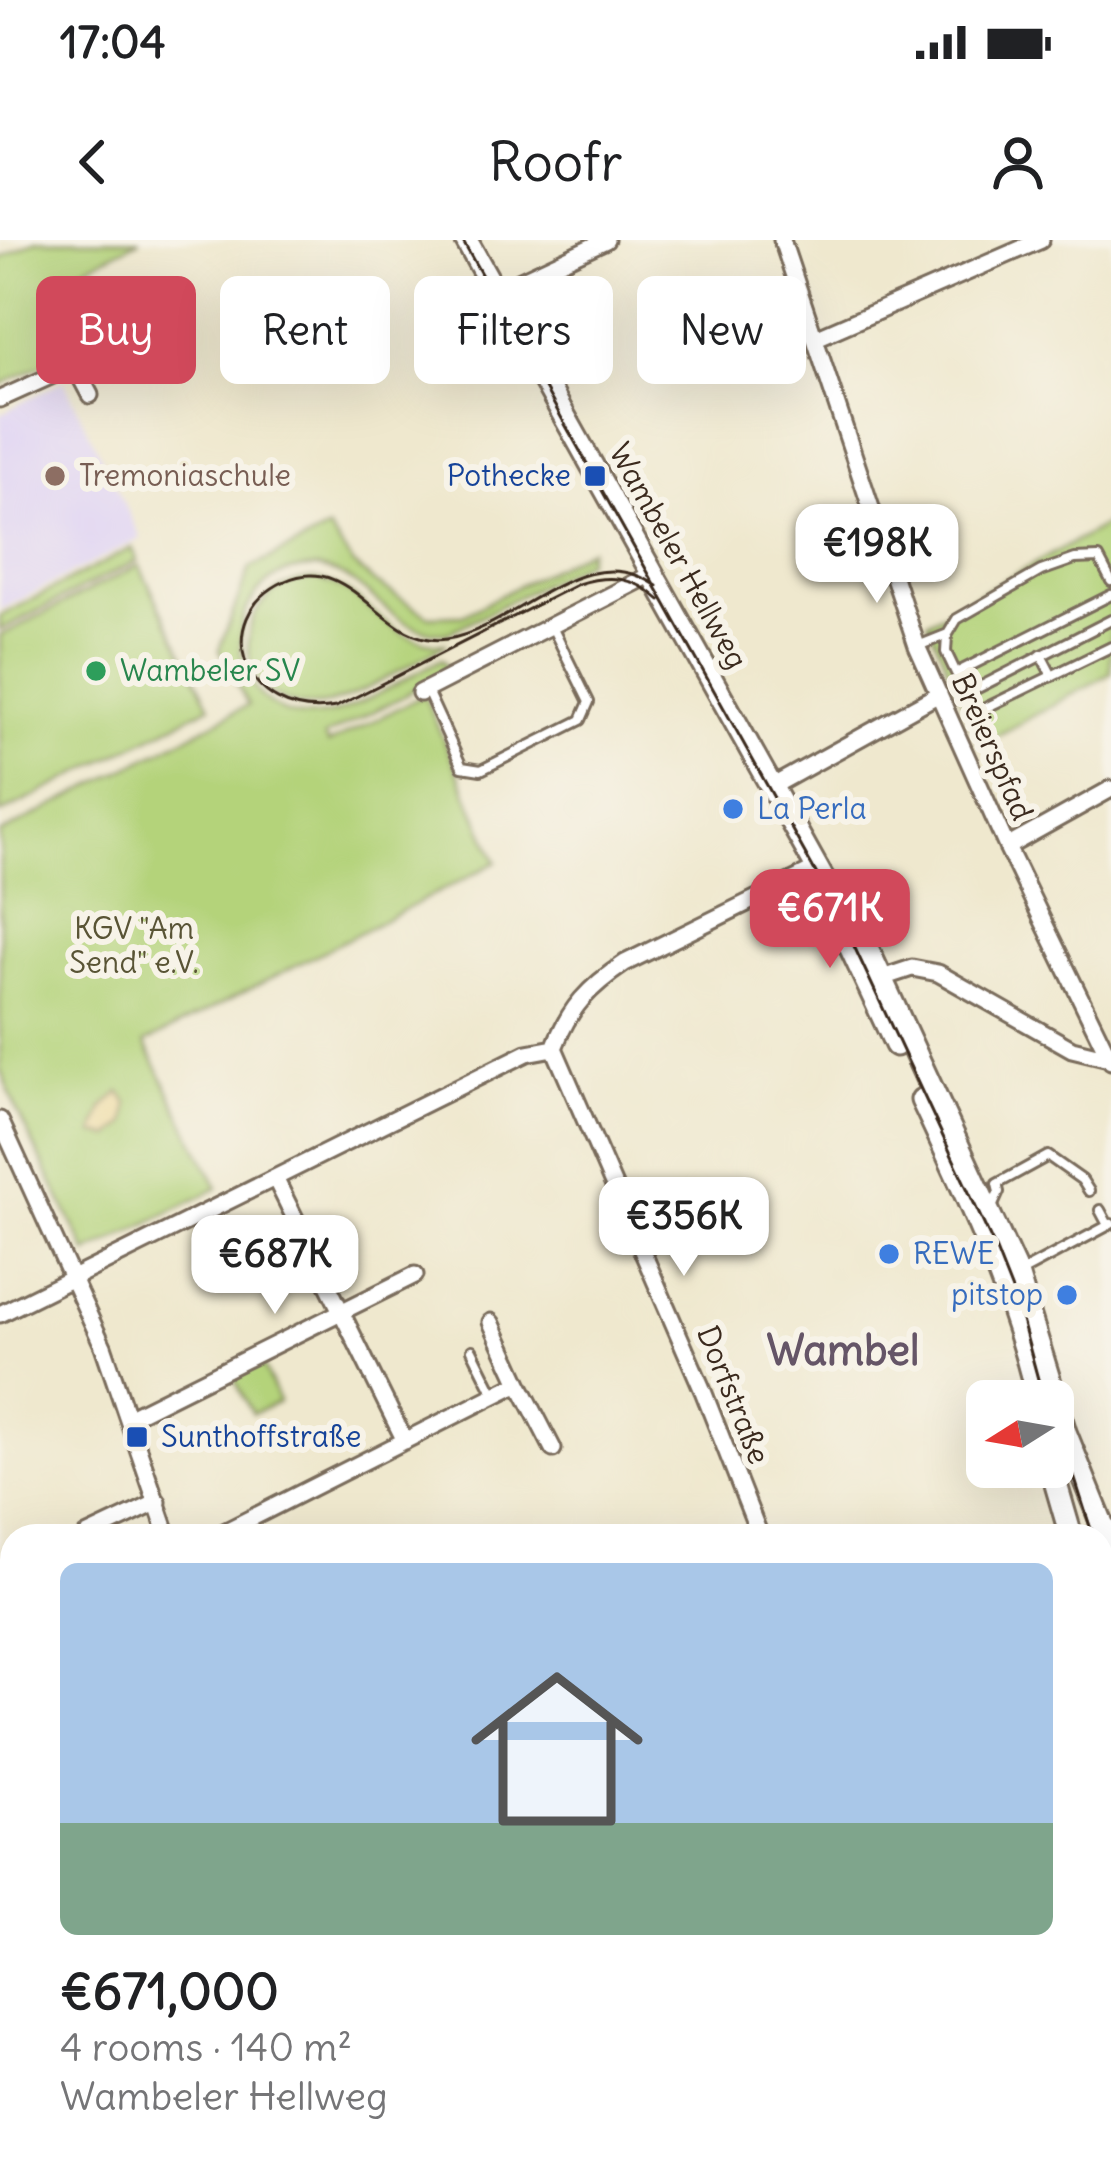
<!DOCTYPE html>
<meta charset="utf-8">
<style>
:root{--surface:#fff;--page:#f2f2f2;--text:#202124;--muted:#757577;--line:#e0e0e0;--accent:#d1495b}
body{margin:0;font-family:Delius,sans-serif;background:var(--page);color:var(--text);height:100vh;display:flex;flex-direction:column;font-size:45px;white-space:nowrap}
*{box-sizing:border-box;margin:0}
p{font-size:39px;color:var(--muted)}
.icon{flex:none;width:66px;height:66px;fill:none;stroke:currentColor;stroke-width:2;stroke-linecap:round;stroke-linejoin:round}
.map{position:relative;flex:1;overflow:hidden}
.panel{position:absolute;left:0px;top:1284px;width:1113px;height:660px;display:flex;flex-direction:column;background:var(--surface);border-radius:36px 36px 0 0;box-shadow:0 12px 48px #0002}
.panel>*{flex:none}
.hud{position:absolute;left:36px;top:36px;width:1041px;height:108px;display:flex;gap:24px}
.needle{width:78px;rotate:259deg}
.controls{position:absolute;left:966px;top:1140px;display:grid;gap:24px}
.controls a{display:grid;place-items:center;width:108px;height:108px;border-radius:18px;background:var(--surface);box-shadow:0 12px 48px #0002;font-size:60px}
.price{position:absolute;translate:-50% -102px;padding:0 27px;border-radius:24px;background:#fff;color:#222;font-size:39px;line-height:78px;filter:drop-shadow(0 3px 6px #0008)}
.price::after{content:'';position:absolute;left:50%;top:72px;width:36px;height:27px;margin-left:-18px;background:inherit;clip-path:polygon(0 0,100% 0,50% 100%)}
.price.current{background:var(--accent);color:#fff}
ul{padding:0;list-style:none}
li{display:grid;align-content:center;gap:24px;height:636px;padding:0 60px}
li+li{border-top:3px solid var(--line)}
li span{display:grid;place-items:center;height:372px;border-radius:18px;color:#555}
li>.icon{margin-inline-start:auto}
span .icon{width:216px;height:216px;fill:#fffc;stroke-width:1}
li b{font-size:51px}
.chip{padding:0 42px;border-radius:18px;background:var(--surface);box-shadow:0 12px 48px #0002;font-size:42px;line-height:108px}
.chip.current{background:var(--accent);color:#fff}
.status{display:flex;justify-content:space-between;align-items:center;height:84px;padding:0 60px;background:var(--surface);direction:ltr}
.status svg{height:33px;fill:currentColor}
header{display:flex;justify-content:space-between;align-items:center;height:156px;padding:0 60px;background:var(--surface);font-size:54px;font-weight:600}
.map>svg:first-child{display:block}
</style>
<div class="status"><b>17:04</b><svg viewBox="0 0 49 12"><path d="M0 12V9h3v3zM5 12V6h3v6zM10 12V3h3v9zM15 12V0h3v12zM26 1h20v11H26zM47 4h2v5h-2z"/></svg></div>
<header><svg class="icon" aria-label="back" viewBox="0 0 24 24"><path d="M15 5l-7 7 7 7"/></svg>Roofr<svg class="icon" aria-label="person" viewBox="0 0 24 24"><circle cx="12" cy="8" r="4"/><path d="M4 21q1-7 8-7t8 7"/></svg></header>
<div class="map">
<svg width="1111" height="1944" viewBox="0 0 1111 1944">
<rect width="100%" height="100%" fill="#f7f3e8"/>
<filter id="ink" filterUnits="userSpaceOnUse"><feTurbulence type="fractalNoise" baseFrequency=".00833" numOctaves="2"/><feDisplacementMap in="SourceGraphic" scale="24" xChannelSelector="R" yChannelSelector="G"/><feConvolveMatrix kernelMatrix="1 2 1 2 8 2 1 2 1" color-interpolation-filters="sRGB"/></filter>
<filter id="wash" filterUnits="userSpaceOnUse"><feTurbulence type="fractalNoise" baseFrequency=".004" numOctaves="4" result="noise"/><feDisplacementMap in="SourceGraphic" scale="48" xChannelSelector="R" yChannelSelector="G"/><feGaussianBlur stdDeviation="2.7" result="paint"/><feColorMatrix in="noise" values="0 0 0 0 0 0 0 0 0 0 0 0 0 0 0 0 0 1.4 0 .05"/><feComposite in="paint" operator="in"/></filter>
<g filter="url(#wash)">
<rect width="100%" height="100%" fill="#efe8ce"/>
<path fill="#e0d4f4" d="M64,141L141,298L0,370V174Z"/>
<path fill="#b4d37a" stroke="#787e4c" stroke-width="3" d="M37,0H140L52,44L74,110L0,145V19Z
M1111,282V433L980,505L928,382Z
M329,290L353,324L373,341L429,376L463,375L589,309L586,321L448,393C387,396 365,326 310,328C207,334 224,492 325,475C356,470 412,434 442,419L448,427L404,456L324,497L328,504L424,455L497,622L145,803L218,948L87,1013L17,871L0,829V594L248,465L219,410L250,328Z
M132,308L138,320L0,390V376Z
M139,325L210,466L0,574V396Z
M313,339C370,347 380,404 447,404C416,420 354,461 322,465C231,476 220,346 313,339Z
M261,1122L279,1162L252,1174L233,1136Z
M1101,1484L1111,1528V1894L1101,1883Z"/>
<path fill="#8fb56a" stroke="#657044" stroke-width="3" d="M641,1932H953L868,1944H621Z"/>
<path fill="#eeda9e" stroke="#94825e" stroke-width="3" d="M120,852L128,863L126,884L111,897L94,894L103,868Z"/>
</g>
<g filter="url(#ink)">
<g fill="none" stroke-linecap="round" stroke-linejoin="round">
<defs>
<path id="service" d="M947,396L946,412L956,433L1111,355
M918,406L948,394L957,379L1041,331L1075,319L1099,318L1111,341
M1041,415L1052,436
M956,433L966,454L1111,380
M426,449L462,527L481,530L581,480L589,462L552,387
M966,454L975,473L1111,407
M991,970L999,952L997,944L1048,916L1082,940L1089,951
M1100,970L1108,985
M1019,1033L1111,984
M472,1110L494,1154"/>
<path id="minor" d="M782,0L917,406L1007,607L1111,821
M495,52L606,0
M816,98L1041,0
M74,125L90,155
M0,159L104,112
M420,453L654,333
M773,546L939,454
M1007,607L1111,549
M882,738L912,728L938,733L1072,809L1109,818
M554,808L703,1151L760,1296
M554,808C569,768 589,747 625,723L818,628
M0,880L103,1106L168,1296
M275,938L405,1201
M0,1074L527,813L554,808
M491,1082L519,1143
M130,1177L415,1035
M86,1296L158,1262
M216,1296L519,1143L553,1209
M0,1335L12,1330
M0,1682L12,1677
M0,1802L12,1817
M506,1932L515,1944
M591,1944L609,1932"/>
<path id="secondary" d="M466,0L836,662L858,688L1017,1034L1065,1192L1111,1306
M839,674L841,687L896,805
M922,860C968,958 1014,1054 1038,1161
M1051,1227L1071,1296
M1101,1393L1111,1432
M101,1944L114,1932"/>
<path id="trunk" d="M1101,1891L1107,1888
M948,1944L988,1932
M996,1944L1020,1932
M1062,1944L1086,1932"/>
</defs>
<use href="#service" stroke="#7a6c5c" stroke-width="14"/>
<use href="#minor" stroke="#7a6c5c" stroke-width="21"/>
<use href="#secondary" stroke="#7a6c5c" stroke-width="27"/>
<use href="#trunk" stroke="#7a6c5c" stroke-width="33"/>
<use href="#service" stroke="#fff" stroke-width="8"/>
<use href="#minor" stroke="#fff" stroke-width="15"/>
<use href="#secondary" stroke="#fff" stroke-width="21"/>
<use href="#trunk" stroke="#fff" stroke-width="27"/>
<path stroke="#3b2a1e" stroke-width="3" d="M462,0L839,674L995,1008L1018,1066L1044,1161
M657,346C585,295 517,388 447,399C381,409 354,310 285,341C207,377 243,483 336,467L578,344C610,334 635,337 660,360
M1053,1170L1093,1296
M1101,1341L1111,1372"/>
</g>
</g>
<circle fill="#8d6e63" stroke="#f7f3e8" stroke-width="4.5" cx="55" cy="236" r="12"/>
<g fill="#1a4fb4" stroke="#f7f3e8" stroke-width="4.5">
<rect x="583" y="224" width="24" height="24" rx="6"/>
<rect x="125" y="1185" width="24" height="24" rx="6"/>
</g>
<circle fill="#2e9e5b" stroke="#f7f3e8" stroke-width="4.5" cx="96" cy="431" r="12"/>
<g fill="#3f7fe0" stroke="#f7f3e8" stroke-width="4.5">
<circle cx="733" cy="569" r="12"/>
<circle cx="889" cy="1014" r="12"/>
<circle cx="1067" cy="1055" r="12"/>
</g>
<g text-anchor="middle" stroke-width="12" stroke-linejoin="round" paint-order="stroke">
<g font-size="30" fill="#785e54" stroke="#f7f3e8" text-anchor="start">
<text x="79" y="246">Tremoniaschule</text>
</g>
<g font-size="30" fill="#164399" stroke="#f7f3e8" text-anchor="end">
<text x="571" y="246">Pothecke</text>
<text x="161" y="1207" text-anchor="start">Sunthoffstraße</text>
</g>
<g font-size="30" fill="#3b2a1e" stroke="#f7f3e8">
<text transform="translate(678 316) rotate(61)" y="10">Wambeler Hellweg</text>
<text transform="translate(992 507) rotate(66)" y="10">Breierspfad</text>
<text transform="translate(733 1155) rotate(68)" y="10">Dorfstraße</text>
</g>
<g font-size="30" fill="#27864d" stroke="#f7f3e8" text-anchor="start">
<text x="120" y="441">Wambeler SV</text>
</g>
<g font-size="30" fill="#366cbe" stroke="#f7f3e8" text-anchor="start">
<text x="757" y="579">La Perla</text>
<text x="913" y="1024">REWE</text>
<text x="1043" y="1065" text-anchor="end">pitstop</text>
</g>
<g font-size="30" fill="#595435" stroke="#f7f3e8">
<text x="134" y="699">KGV "Am<tspan x="134" dy="34">Send" e.V.</tspan></text>
</g>
<g font-size="42" font-weight="bold" fill="#655567" stroke="#f7f3e8">
<text x="843" y="1125">Wambel</text>
</g>
</g>
</svg>
<div class="controls">
<a><svg class="needle" viewBox="-14 -14 28 28"><path d="M0-13l5 13h-10z" fill="#e53935"/><path d="M0 13l5-13h-10z" fill="#757577"/></svg></a>
</div>
<b class="price" style="left:877px;top:366px">€198K</b>
<b class="price current" style="left:830px;top:731px">€671K</b>
<b class="price" style="left:684px;top:1039px">€356K</b>
<b class="price" style="left:275px;top:1077px">€687K</b>
<div class="hud">
<a class="chip current">Buy</a>
<a class="chip">Rent</a>
<a class="chip">Filters</a>
<a class="chip">New</a>
</div>
<section class="panel">
<ul>
<li><span style="background:linear-gradient(#a9c7e8 70%,#7fa58c 0)"><svg class="icon" aria-label="home" viewBox="0 0 24 24"><path d="M3 11l9-7 9 7M6 9v11h12V9"/></svg></span><div><b>€671,000</b><p>4 rooms · 140 m²</p><p>Wambeler Hellweg</p></div></li>
</ul>
</section>
</div>
